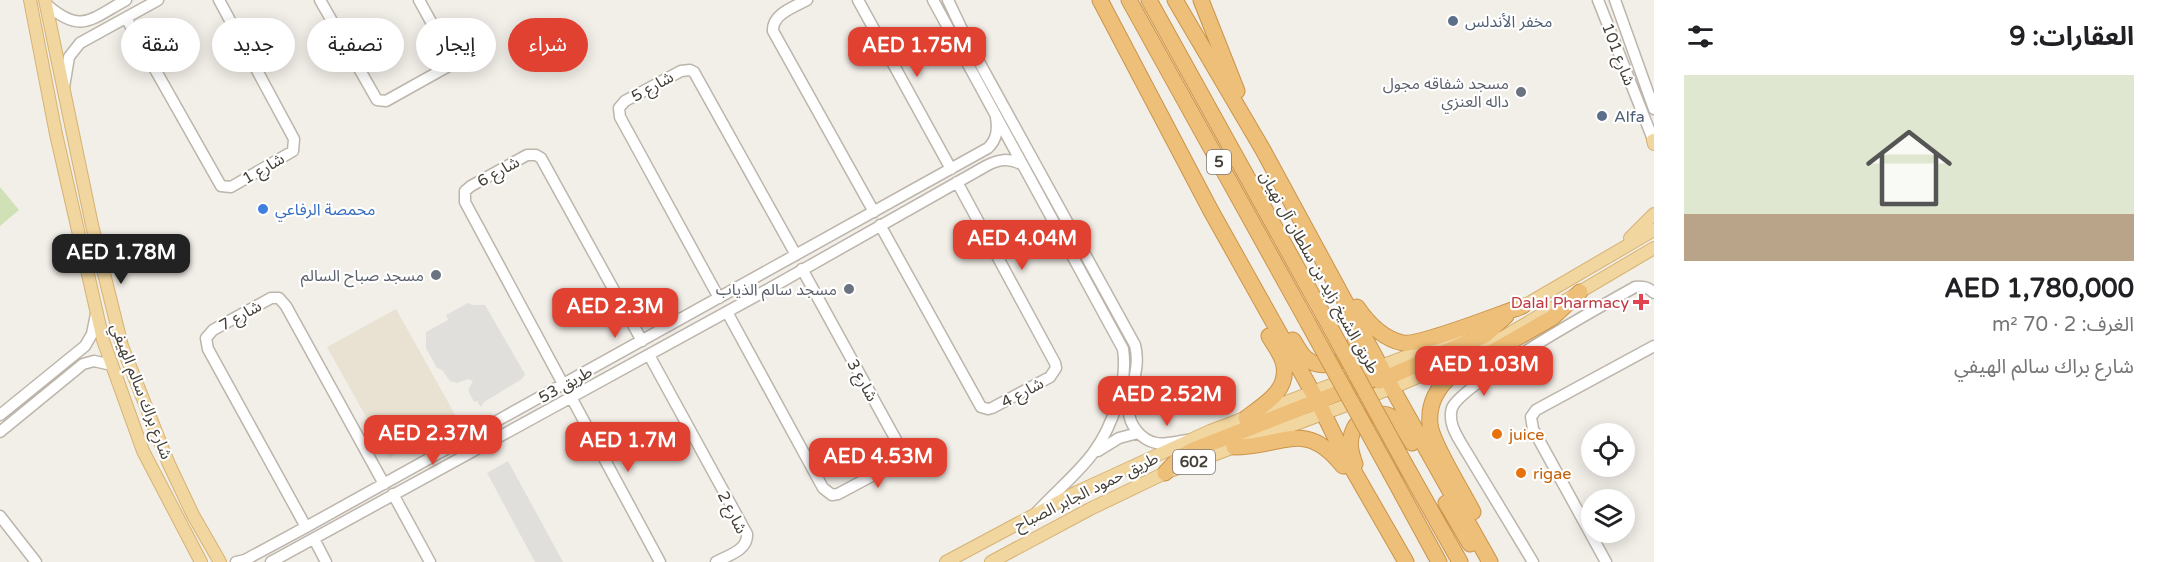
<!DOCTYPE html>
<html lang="ar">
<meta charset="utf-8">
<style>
:root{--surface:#fff;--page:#f6f6f6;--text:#202124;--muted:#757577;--line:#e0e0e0;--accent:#e14130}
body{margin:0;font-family:"Varela Round","Noto Sans Arabic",sans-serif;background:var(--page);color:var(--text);direction:rtl;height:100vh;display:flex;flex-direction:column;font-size:22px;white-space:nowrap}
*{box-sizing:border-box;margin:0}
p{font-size:20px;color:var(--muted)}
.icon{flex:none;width:33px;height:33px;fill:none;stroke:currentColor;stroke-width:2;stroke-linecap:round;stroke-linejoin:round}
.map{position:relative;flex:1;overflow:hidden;direction:ltr}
.panel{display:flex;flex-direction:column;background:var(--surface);width:510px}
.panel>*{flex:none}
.banner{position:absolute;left:18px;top:18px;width:570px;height:54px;direction:rtl;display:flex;gap:12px}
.controls{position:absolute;left:1581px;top:423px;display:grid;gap:12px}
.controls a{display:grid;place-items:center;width:54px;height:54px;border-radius:50%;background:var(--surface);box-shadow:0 3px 15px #0003;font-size:30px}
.price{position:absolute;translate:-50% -51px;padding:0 14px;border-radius:12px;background:var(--accent);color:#fff;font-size:20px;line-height:39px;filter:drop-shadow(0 2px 3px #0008)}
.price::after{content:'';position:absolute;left:50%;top:36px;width:18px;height:14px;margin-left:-9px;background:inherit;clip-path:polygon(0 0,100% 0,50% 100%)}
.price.active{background:#222;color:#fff}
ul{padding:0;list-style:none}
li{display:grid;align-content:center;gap:12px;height:318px;padding:0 30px}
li+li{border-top:2px solid var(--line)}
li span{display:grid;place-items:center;height:186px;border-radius:0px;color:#555}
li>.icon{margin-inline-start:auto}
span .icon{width:108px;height:108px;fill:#fffc;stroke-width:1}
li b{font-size:26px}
h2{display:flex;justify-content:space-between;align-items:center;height:72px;padding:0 30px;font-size:26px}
.chip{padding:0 21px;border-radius:27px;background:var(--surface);box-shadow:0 3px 15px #0003;font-size:21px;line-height:54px}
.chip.active{background:var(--accent);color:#fff}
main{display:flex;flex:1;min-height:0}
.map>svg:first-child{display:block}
</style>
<main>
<section class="panel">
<h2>العقارات: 9<svg class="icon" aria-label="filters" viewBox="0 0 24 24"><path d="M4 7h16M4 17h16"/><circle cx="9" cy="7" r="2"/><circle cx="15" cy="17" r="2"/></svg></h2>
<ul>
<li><span style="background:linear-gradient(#dfe7d0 75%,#b9a48a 0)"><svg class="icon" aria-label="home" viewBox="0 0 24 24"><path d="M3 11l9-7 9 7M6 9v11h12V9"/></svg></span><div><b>AED 1,780,000</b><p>الغرف: 2 · 70 m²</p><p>شارع براك سالم الهيفي</p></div></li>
</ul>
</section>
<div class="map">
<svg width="1654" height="562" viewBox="0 0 1654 562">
<rect width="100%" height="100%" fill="#f2eee8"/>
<path fill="#e9e2d3" d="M396,309L458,420L389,458L327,347Z"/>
<path fill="#d0e1b5" d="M0,187L19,210L0,226Z"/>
<path fill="#e1dfdc" d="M468,303L473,305H485L525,374L522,379L484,402L481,407L477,401L474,402L468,390L473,381L468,379L457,383L450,381L442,370L437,368L426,348V332L448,320L446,315Z
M508,461L563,562H535L487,473Z"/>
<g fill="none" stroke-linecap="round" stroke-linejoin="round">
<defs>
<path id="minor" d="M320,0L377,100L386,101L447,67L451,58L419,0
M807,0C794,7 772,14 773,31L874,212
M858,0L951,169
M933,0L1123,349C1126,369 1123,386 1117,404C1100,459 1073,473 1037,512
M948,0L967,40L1135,345C1141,368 1130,387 1129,409C1128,424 1141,440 1156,443C1165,445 1178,441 1188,440
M1598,0L1654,142
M1615,0L1654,109
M46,4C81,35 91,19 126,0
M126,18L221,186L231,187L293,151L294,139L219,0
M64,87L69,57L80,43L158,0
M880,225L981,407L988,409L992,408L1050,377L1056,368L1055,363L957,182
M719,298L620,117L619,108L625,101L681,71L690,70L694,72L796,255
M727,312L823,488L832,495L838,494L896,463L899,461L901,449L802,269
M649,355L747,534C748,550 729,555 716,562
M563,384L465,202V191L471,186L527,155H536L541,158L642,341
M571,397L660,562
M0,415L85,346L92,334L96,314
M0,432L83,364L94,361L112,365
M1098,451L1119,438L1138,433
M393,494L430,562
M0,516L36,562
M306,527L208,349L206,338L213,330L271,298H279L286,306L384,484
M314,539L326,562
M236,562L245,560L306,527L988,148C997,139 998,130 996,117
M271,562L774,286L986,166C999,159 1008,158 1021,164
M1533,562L1461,443C1455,433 1448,421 1452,408C1461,384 1605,304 1635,287C1643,286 1648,287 1654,293
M1606,562L1533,429L1531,417L1536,410L1654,346"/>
<path id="major" d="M30,0L56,134L103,340L143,451L201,562
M45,0L92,225L122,346L168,462L193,515L220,562
M1653,140L1654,144
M1630,238L1654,214
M1517,310L1654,230
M946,562L1077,492L1210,431L1460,336
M991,562L1090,509L1165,473L1392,388L1483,349L1654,248"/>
<path id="highway" d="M1100,0L1211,211L1318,402L1341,449L1406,562
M1129,0L1308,323
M1149,0L1324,316
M1175,0L1263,150L1392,388L1490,562
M1201,0L1237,91
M1357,307C1368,323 1383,339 1403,343C1420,346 1502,313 1523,306
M1293,340C1297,346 1301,355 1307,359C1320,370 1344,364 1353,350C1358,341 1356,331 1355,322
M1379,381L1485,335L1506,316
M1246,418C1263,405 1288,392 1284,366C1283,356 1274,345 1269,336
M1234,447C1283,447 1305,418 1343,466
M1355,464C1351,453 1348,442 1353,431C1359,415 1382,408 1396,420C1403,426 1407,435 1412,443
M1406,466L1460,562
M1165,473L1178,459L1191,451L1369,381L1379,372L1381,367
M1391,474L1439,562
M1446,503L1470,544
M1473,512C1463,492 1431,442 1430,424C1428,403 1438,387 1452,375L1552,318L1580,292"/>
</defs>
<use href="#minor" stroke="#bcb5ab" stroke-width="13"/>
<use href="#major" stroke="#d5b272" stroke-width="14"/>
<use href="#highway" stroke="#cb9449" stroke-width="17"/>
<use href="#minor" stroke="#fff" stroke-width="10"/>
<use href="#major" stroke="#f2d6a0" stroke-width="12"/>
<use href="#highway" stroke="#edbf78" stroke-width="15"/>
<defs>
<path id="highway-bridge" d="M1324,316L1406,466
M1308,323L1391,474"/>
</defs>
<use href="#highway-bridge" stroke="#cb9449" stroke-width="17" stroke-linecap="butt"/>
<use href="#highway-bridge" stroke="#edbf78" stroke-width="15"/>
</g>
<g fill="#5c6f8a" stroke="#fff" stroke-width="2">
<circle cx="1453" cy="21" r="6"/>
<circle cx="1602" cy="116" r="6"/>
</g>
<g fill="#6b7280" stroke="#fff" stroke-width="2">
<circle cx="1521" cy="92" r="6"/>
<circle cx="436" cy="275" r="6"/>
<circle cx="849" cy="289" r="6"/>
</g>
<circle fill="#3f7fe0" stroke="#fff" stroke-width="2" cx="263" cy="209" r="6"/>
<path fill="#e0444e" stroke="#fff" stroke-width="2" d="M1638 293h6v6h6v6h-6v6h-6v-6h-6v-6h6z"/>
<g fill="#e8710a" stroke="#fff" stroke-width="2">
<circle cx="1497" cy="434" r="6"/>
<circle cx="1521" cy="473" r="6"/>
</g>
<g text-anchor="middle" stroke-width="4.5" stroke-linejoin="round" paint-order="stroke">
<g fill="#fff" stroke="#7c7973" stroke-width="1.5">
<rect x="1207" y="150" width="24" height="24" rx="4.5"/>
<rect x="1173" y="450" width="42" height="24" rx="4.5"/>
</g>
<g font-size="15" font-weight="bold" fill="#443f37">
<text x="1219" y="167">5</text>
<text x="1194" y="467">602</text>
</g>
<g font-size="16" fill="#4e5e75" stroke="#fff" text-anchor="start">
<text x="1465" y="27">مخفر الأندلس</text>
<text x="1614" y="122">Alfa</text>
</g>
<g font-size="16" fill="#443f37" stroke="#fff">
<text transform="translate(1619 54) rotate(69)" y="6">شارع 101</text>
<text transform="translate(652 86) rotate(-29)" y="6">شارع 5</text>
<text transform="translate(263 168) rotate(-30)" y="6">شارع 1</text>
<text transform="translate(498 171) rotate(-29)" y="6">شارع 6</text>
<text transform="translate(1320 272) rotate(61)" y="6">طريق الشيخ زايد بن سلطان آل نهيان</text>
<text transform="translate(240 315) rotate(-29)" y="6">شارع 7</text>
<text transform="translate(863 380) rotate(61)" y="6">شارع 3</text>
<text transform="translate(565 384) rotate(-29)" y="6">طريق 53</text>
<text transform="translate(142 391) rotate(69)" y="6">شارع براك سالم الهيفي</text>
<text transform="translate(1022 392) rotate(-28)" y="6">شارع 4</text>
<text transform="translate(1086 491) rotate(-26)" y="6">طريق حمود الجابر الصباح</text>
<text transform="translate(733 512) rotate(63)" y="6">شارع 2</text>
</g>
<g font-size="16" fill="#5b616d" stroke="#fff" text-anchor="end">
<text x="1509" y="89">مسجد شفاقه مجول<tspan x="1509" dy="18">داله العنزي</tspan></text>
<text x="424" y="281">مسجد صباح السالم</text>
<text x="837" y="295">مسجد سالم الذياب</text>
</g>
<g font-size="16" fill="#366cbe" stroke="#fff" text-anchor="start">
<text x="275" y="215">محمصة الرفاعي</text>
</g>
<g font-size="16" fill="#be3a42" stroke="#fff" text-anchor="end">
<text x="1629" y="308">Dalal Pharmacy</text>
</g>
<g font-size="16" fill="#c56008" stroke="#fff" text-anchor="start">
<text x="1509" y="440">juice</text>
<text x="1533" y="479">rigae</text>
</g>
</g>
</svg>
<div class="controls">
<a><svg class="icon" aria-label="locate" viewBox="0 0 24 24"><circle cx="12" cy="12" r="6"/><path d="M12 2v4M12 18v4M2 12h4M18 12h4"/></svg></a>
<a><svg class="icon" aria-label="layers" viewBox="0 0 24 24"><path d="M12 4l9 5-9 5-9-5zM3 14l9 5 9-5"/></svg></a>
</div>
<b class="price" style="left:917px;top:78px">AED 1.75M</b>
<b class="price" style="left:1022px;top:271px">AED 4.04M</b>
<b class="price active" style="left:121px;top:285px">AED 1.78M</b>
<b class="price" style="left:615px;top:339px">AED 2.3M</b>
<b class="price" style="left:1484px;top:397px">AED 1.03M</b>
<b class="price" style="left:1167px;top:427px">AED 2.52M</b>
<b class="price" style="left:433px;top:466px">AED 2.37M</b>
<b class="price" style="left:628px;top:473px">AED 1.7M</b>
<b class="price" style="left:878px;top:489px">AED 4.53M</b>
<div class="banner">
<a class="chip active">شراء</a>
<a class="chip">إيجار</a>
<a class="chip">تصفية</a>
<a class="chip">جديد</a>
<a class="chip">شقة</a>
</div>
</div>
</main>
